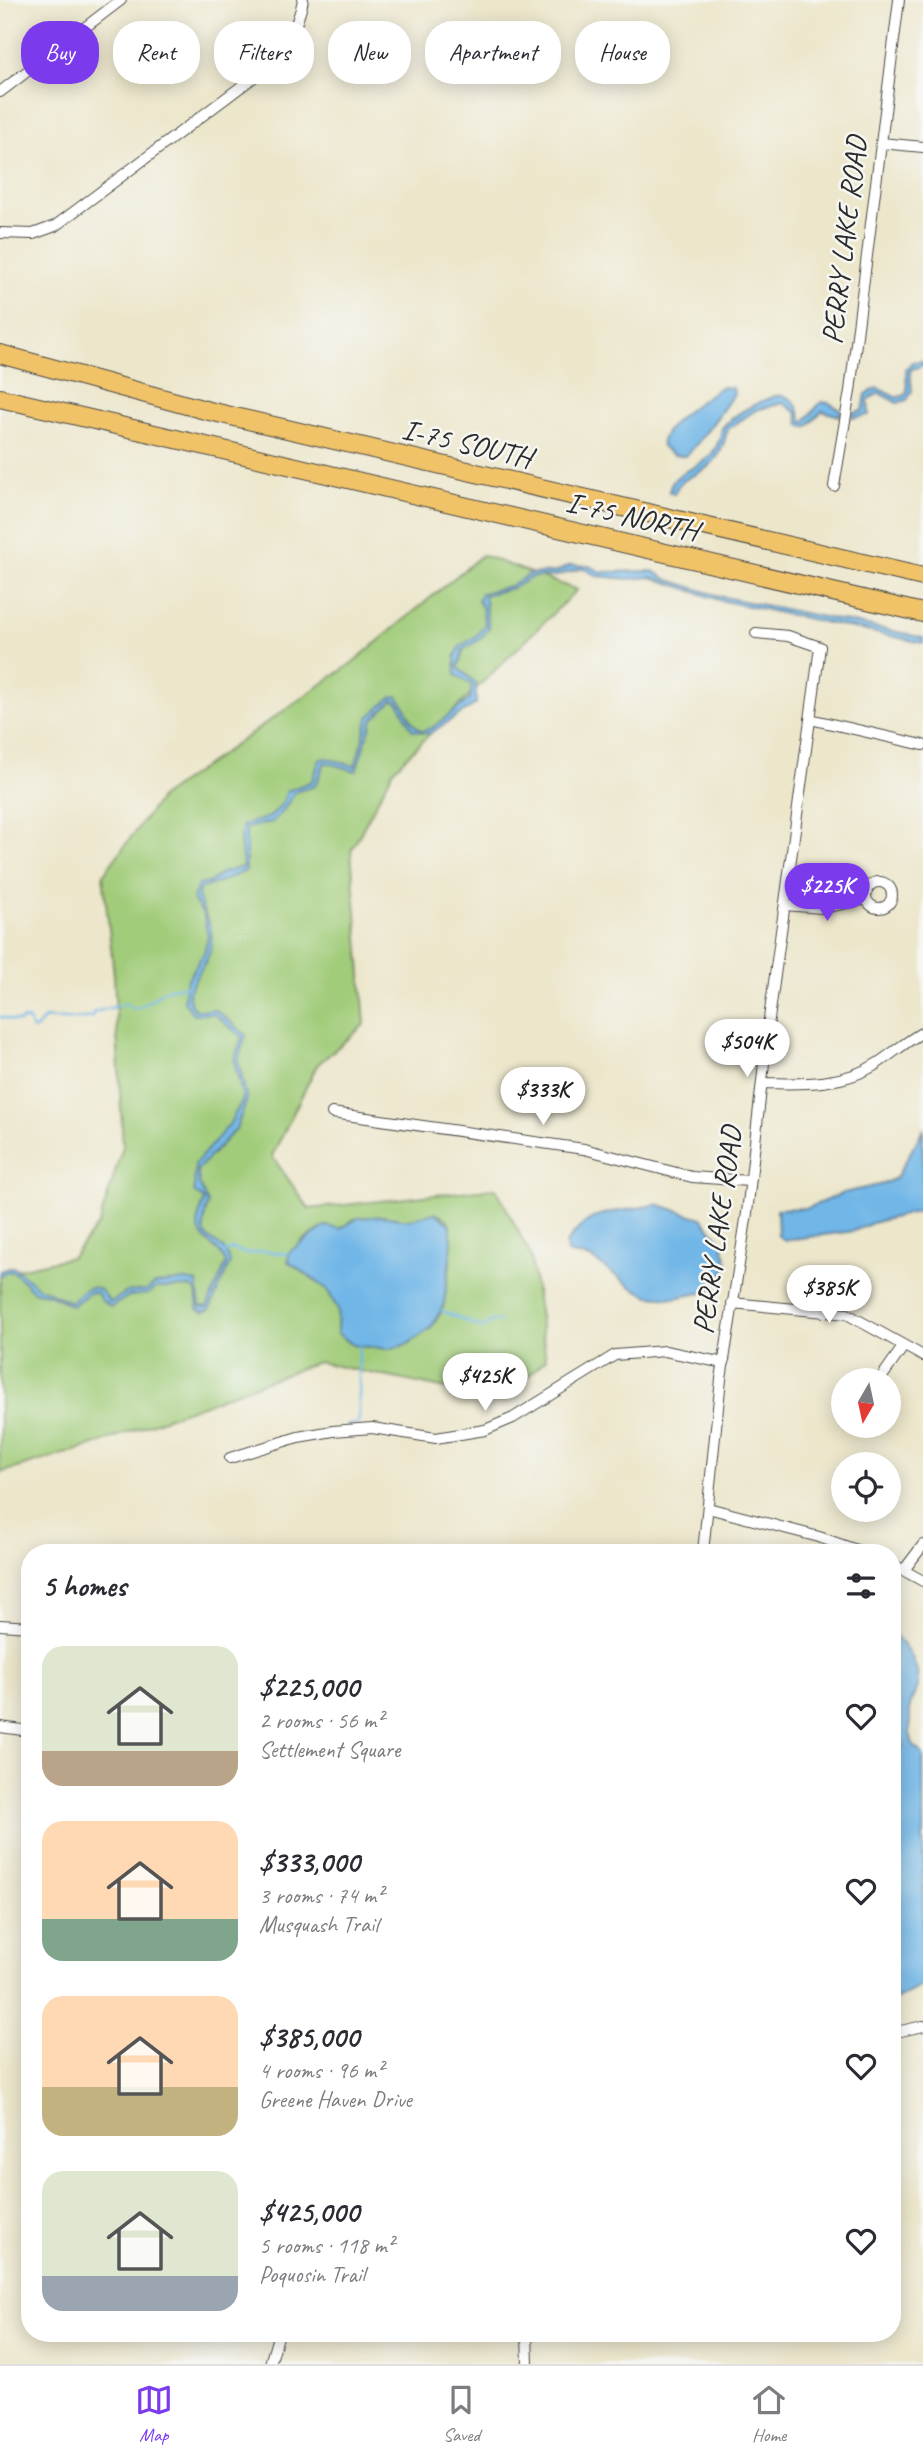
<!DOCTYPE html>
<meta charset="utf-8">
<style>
:root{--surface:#fff;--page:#f2f2f3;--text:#2b2b33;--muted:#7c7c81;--line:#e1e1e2;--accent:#7c3aed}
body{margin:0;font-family:Caveat,sans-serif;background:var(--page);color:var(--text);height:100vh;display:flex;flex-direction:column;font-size:26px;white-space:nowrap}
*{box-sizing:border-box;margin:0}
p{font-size:23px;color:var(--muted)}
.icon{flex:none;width:38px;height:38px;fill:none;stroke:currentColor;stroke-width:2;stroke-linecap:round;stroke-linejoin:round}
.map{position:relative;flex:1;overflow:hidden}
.sheet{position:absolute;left:21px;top:1544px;width:880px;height:798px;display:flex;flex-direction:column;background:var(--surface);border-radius:28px;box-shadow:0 4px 18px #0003}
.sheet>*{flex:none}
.top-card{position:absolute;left:21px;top:21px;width:882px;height:63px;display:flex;gap:14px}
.needle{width:46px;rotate:189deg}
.buttons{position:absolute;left:831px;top:1368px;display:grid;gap:14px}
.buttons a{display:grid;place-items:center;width:70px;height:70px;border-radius:50%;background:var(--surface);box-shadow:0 4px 18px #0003;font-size:35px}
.price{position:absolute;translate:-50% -60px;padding:0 16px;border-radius:24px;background:#fff;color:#222;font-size:23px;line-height:46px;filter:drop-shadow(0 2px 4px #0008)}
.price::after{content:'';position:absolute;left:50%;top:42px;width:21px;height:16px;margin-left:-10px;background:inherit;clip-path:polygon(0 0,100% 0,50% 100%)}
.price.selected{background:var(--accent);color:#fff}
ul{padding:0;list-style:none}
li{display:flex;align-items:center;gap:21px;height:175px;padding:0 21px}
li span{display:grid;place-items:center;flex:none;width:196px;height:140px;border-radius:21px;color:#555}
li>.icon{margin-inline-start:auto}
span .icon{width:84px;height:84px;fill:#fffc;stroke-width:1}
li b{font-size:30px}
h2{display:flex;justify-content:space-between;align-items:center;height:84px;padding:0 21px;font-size:30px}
.chip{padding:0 24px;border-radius:28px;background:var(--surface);box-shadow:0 4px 18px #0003;font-size:24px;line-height:63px}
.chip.selected{background:var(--accent);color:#fff}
.tab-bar{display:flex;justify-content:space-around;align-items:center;height:98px;border-top:2px solid var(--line);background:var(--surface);font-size:19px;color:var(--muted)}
.tab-bar a{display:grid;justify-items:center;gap:4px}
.tab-bar .selected{color:var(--accent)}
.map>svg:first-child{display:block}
</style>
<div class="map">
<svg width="923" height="2364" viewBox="0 0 923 2364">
<rect width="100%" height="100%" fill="#f6f6f2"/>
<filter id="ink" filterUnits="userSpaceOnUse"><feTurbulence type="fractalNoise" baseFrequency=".0143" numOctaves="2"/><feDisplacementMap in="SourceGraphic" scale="14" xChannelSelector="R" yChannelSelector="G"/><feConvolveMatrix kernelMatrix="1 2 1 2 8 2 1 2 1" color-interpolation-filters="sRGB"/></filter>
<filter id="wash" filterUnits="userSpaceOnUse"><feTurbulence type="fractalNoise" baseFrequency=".00686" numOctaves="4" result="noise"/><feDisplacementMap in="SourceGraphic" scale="28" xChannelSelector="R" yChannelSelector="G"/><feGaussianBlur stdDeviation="1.57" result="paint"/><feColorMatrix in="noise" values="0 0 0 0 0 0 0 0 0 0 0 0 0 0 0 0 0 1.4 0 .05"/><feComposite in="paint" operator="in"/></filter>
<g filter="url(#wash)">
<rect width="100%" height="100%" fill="#ece6cb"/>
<path fill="#a1cc79" stroke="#667c52" stroke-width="2" fill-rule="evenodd" d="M482,555L577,590L394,769L351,851L365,1024L317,1065L272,1156L309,1209L496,1188L531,1256L546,1359L503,1401L318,1362L91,1446L0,1473V1273L72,1257L99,1224L123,1146L114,975L103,875L161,797L352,663ZM435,1213L448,1220L452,1242L449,1274L442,1311L431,1328L408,1344L390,1349L353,1345L337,1333L338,1310L327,1289L288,1261L302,1241L321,1229H340L354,1219L368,1217L407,1220Z"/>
<path fill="#70b6e7" stroke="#4e7089" stroke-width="2" d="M923,361V365L910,370L912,391L907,400L897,403L879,393L868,400L869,415L852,418L853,413L863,410L866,394L878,388L895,397L904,396L907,391L906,369L912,362Z
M721,387L733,388L734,394C720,412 700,444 685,456L674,455L662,447C657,428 706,397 721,387Z
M775,396C796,394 798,408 803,423L821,402L829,403L841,410L840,416L822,411L808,426L803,427L799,424L797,413L783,403L756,410L729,428C722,441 726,448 712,463C699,477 682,474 674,494L669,492C674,462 716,475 722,428C736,412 756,403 775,396Z
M571,565L589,566L601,572L653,571L669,580L719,596L902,633L923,638V643L719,600L651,577L629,579L597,576L583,568L556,576L532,577L513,588L484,595L489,628L480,639L463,650L458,668L476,683V704L429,734L412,730L399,703L393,700L373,719L356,771L325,762L315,786L295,792L283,811L272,822L246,828V870C242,873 207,888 201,888L198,893C200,914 217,923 210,951C205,971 177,991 195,1010H216L246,1035L238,1060L247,1100L236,1129L197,1170L200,1186L208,1203C193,1255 222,1229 230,1263L210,1309L204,1312L198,1309L196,1291L191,1287L156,1288L148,1294L129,1296L111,1307L101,1300L97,1293L90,1292L72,1306L51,1295L33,1291L14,1272H7L0,1277V1271L13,1267L38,1287L71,1302C77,1295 88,1282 100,1290C106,1293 105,1299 111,1302L127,1292L147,1290L155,1284L186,1280L197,1282L200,1306L207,1307L226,1264C221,1245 198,1244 198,1222C198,1213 203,1208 204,1200L194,1192L195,1164L229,1125L243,1099L234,1060L242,1037L214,1014H193L184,1001L186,982L204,953L208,937L204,916L193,899L198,885L209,883L222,873L243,867L240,838L243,825L270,817L282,804L287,791L312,781L320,759L327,758L355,766L369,717L390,698L397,696C408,706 408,724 422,731L432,728L470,699L472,685L456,675L455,657L460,647L476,636L485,625L482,607L478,601L481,593L510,586L530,574L556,572Z
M923,1130V1210L872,1223L854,1231L785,1240L778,1236L777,1209L808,1208L843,1193L883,1184L896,1178Z
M656,1204L702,1218L723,1244L728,1265L711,1291L674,1298L649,1296L633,1288L591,1258L567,1253L566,1244C593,1204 614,1216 656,1204Z
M435,1213L450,1224L452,1242L444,1304L431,1328L408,1344L389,1349L353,1345L337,1333L338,1310L327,1289L288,1261L289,1252L326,1226L340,1229L358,1218L383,1216L407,1220Z
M893,1632L913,1659L917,1671L918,1687L910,1703V1733L913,1746L923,1754V1985L893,2001L892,1757L903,1745L893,1719Z"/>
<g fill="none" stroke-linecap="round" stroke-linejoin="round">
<path stroke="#70b6e7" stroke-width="2.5" d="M0,1017L20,1022L23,1019L29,1021L32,1029H36L45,1018C53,1020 82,1019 92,1017L94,1012L126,1004L134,1009C159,1001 155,987 187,986
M226,1252L232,1249L248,1254L264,1251L288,1254
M442,1311L483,1328L491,1321L500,1322
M347,1425L357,1424L359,1420V1346"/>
</g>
</g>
<g filter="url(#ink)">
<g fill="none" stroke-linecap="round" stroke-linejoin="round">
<defs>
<path id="minor" d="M0,92L121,0
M881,143L923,147
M0,233L33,234L55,226L262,71C284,50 297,30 303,0
M834,486L850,391L899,0
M810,719L923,745
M866 895a13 13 0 1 1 26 0a13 13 0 1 1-26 0Z
M785,905L822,908L866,899
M762,1083C801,1084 844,1086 878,1063C893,1053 907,1041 923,1032
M332,1113L584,1149L692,1177L749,1181
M732,1303L847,1314L923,1356
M879,1381L903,1347
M230,1458L298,1437L333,1431L372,1428L436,1438L485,1430L513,1418L615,1355L665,1351L724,1363
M708,1508L819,1537L862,1552
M703,1552L721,1379L747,1213L769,1019L820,647L788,636L756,633
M892,1564L923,1581
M904,1570L923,1545
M0,1625L30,1627
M0,1727L30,1731
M892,2033L923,2026
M527,2333L528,2364
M270,2364L279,2333"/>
<path id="motorway" d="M0,354L205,410L923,577
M0,398L923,613"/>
</defs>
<use href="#minor" stroke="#484743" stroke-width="12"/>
<use href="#motorway" stroke="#484743" stroke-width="20"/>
<use href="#minor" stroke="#fff" stroke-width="10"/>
<use href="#motorway" stroke="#f1c369" stroke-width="18"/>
</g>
</g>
<g text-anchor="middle" stroke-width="5" stroke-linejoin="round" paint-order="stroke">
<g font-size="30" fill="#2b2b2b" stroke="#f6f6f2">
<text transform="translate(844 240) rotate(-83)" y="10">PERRY LAKE ROAD</text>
<text transform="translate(467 443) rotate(13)" y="10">I-75 SOUTH</text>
<text transform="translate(632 516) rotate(13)" y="10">I-75 NORTH</text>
<text transform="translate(717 1230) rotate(-82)" y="10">PERRY LAKE ROAD</text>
</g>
</g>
</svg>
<div class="buttons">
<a><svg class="needle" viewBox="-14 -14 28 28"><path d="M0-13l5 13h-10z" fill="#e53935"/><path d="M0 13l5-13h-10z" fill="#7c7c81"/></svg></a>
<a><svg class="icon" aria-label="locate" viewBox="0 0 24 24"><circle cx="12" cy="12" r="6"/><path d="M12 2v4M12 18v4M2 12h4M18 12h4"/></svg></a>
</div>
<b class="price selected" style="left:827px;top:923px">$225K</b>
<b class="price" style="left:747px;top:1079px">$504K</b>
<b class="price" style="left:543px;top:1127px">$333K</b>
<b class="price" style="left:829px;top:1325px">$385K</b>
<b class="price" style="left:485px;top:1413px">$425K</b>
<div class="top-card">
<a class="chip selected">Buy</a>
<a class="chip">Rent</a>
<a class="chip">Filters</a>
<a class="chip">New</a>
<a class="chip">Apartment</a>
<a class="chip">House</a>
</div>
<section class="sheet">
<h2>5 homes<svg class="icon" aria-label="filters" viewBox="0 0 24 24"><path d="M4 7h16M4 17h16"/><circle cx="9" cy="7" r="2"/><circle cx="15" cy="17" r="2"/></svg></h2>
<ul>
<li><span style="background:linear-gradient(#dfe7d0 75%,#b9a48a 0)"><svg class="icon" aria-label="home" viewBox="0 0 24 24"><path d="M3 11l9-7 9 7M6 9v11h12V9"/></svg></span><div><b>$225,000</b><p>2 rooms · 56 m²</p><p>Settlement Square</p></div><svg class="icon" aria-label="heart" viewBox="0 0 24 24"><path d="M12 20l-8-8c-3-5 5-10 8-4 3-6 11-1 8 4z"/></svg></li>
<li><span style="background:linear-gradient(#ffd9b3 70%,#7fa58c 0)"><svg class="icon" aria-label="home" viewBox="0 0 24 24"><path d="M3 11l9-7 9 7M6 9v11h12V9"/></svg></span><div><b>$333,000</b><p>3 rooms · 74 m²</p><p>Musquash Trail</p></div><svg class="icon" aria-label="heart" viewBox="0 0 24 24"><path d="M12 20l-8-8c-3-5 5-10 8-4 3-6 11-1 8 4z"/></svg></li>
<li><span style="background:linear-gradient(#ffd9b3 65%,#c2b280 0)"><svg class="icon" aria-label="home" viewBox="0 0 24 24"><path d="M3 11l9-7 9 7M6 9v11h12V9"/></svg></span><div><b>$385,000</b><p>4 rooms · 96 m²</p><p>Greene Haven Drive</p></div><svg class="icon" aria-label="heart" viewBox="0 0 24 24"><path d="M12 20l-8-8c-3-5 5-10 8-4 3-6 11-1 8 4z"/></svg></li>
<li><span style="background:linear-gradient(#dfe7d0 75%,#9aa5b1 0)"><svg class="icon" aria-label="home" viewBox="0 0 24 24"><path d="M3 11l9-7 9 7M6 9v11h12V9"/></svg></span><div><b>$425,000</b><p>5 rooms · 118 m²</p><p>Poquosin Trail</p></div><svg class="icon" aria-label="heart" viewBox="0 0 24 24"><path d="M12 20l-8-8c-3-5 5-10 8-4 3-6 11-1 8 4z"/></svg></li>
</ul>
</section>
</div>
<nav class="tab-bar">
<a class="selected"><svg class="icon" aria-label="map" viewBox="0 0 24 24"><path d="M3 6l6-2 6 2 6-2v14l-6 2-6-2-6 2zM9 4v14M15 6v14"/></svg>Map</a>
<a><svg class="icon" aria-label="saved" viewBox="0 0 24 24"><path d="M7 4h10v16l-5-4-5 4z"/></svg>Saved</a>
<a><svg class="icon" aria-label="home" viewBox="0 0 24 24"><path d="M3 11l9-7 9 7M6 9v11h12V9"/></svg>Home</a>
</nav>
